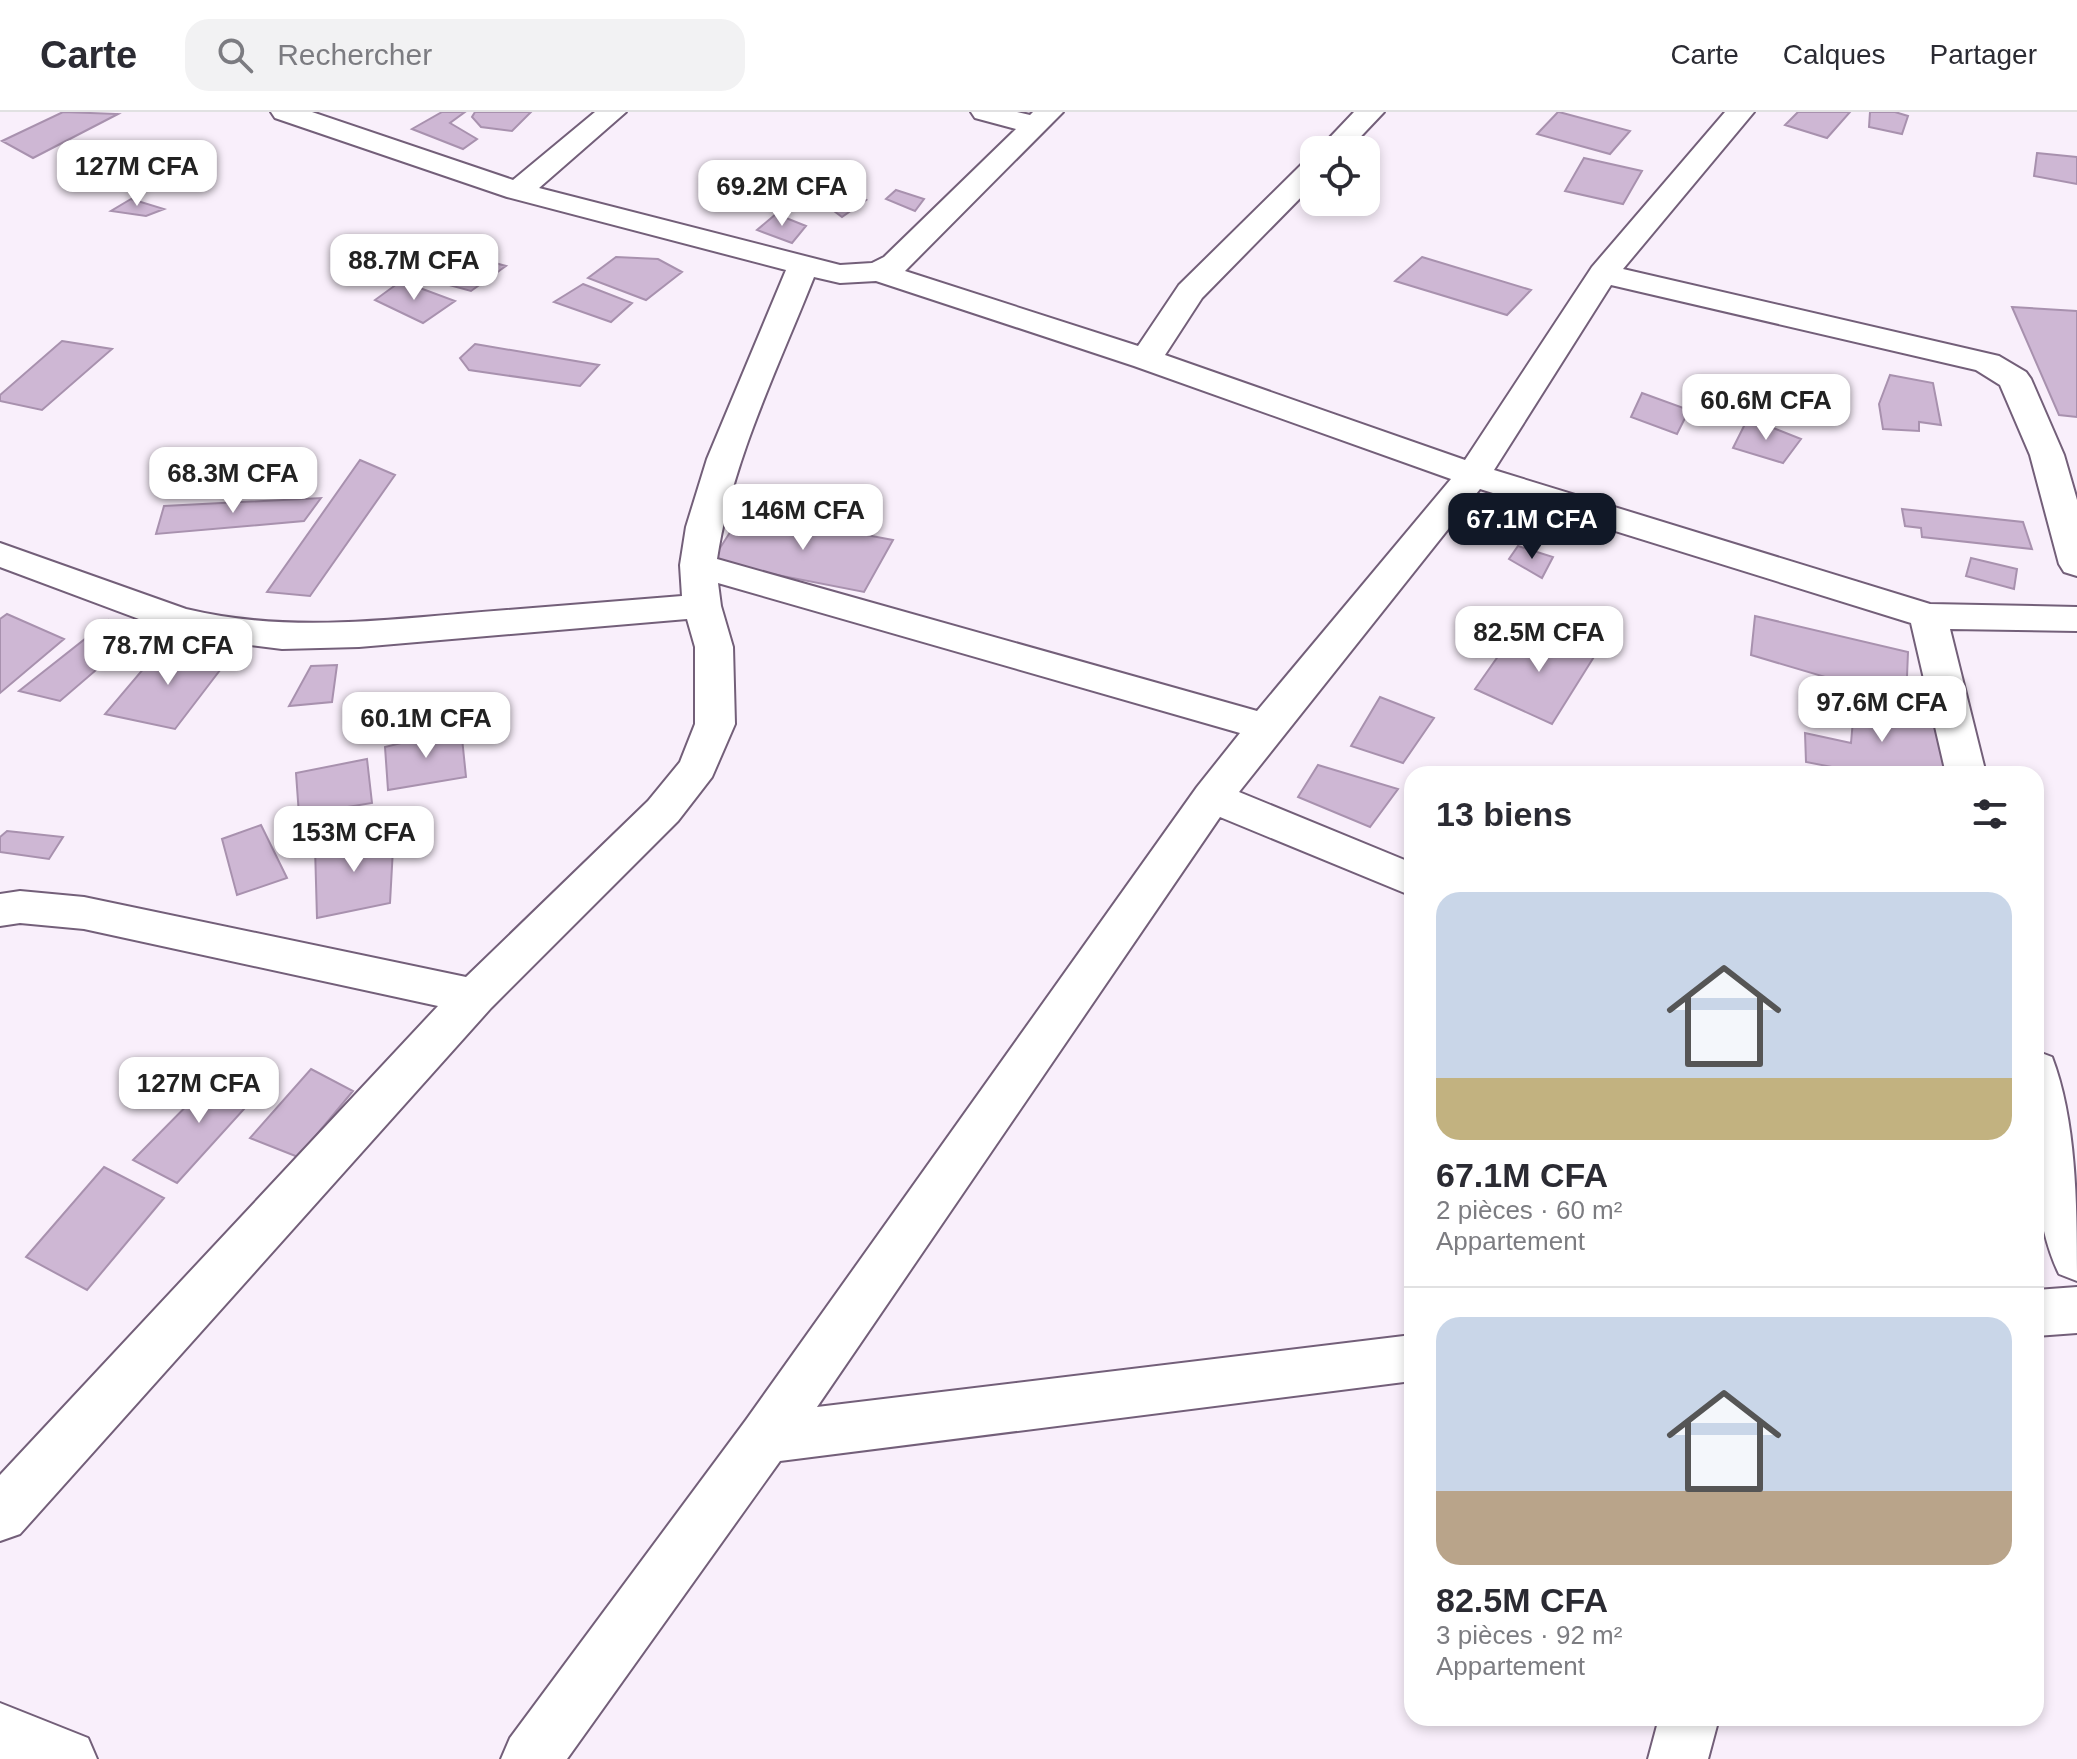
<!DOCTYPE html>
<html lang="fr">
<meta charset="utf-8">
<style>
:root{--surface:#fff;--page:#f2f2f3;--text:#2b2b33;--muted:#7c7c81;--line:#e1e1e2;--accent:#111827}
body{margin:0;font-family:Arial,sans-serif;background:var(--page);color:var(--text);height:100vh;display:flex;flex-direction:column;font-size:30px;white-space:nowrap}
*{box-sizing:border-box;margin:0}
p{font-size:26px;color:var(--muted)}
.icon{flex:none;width:44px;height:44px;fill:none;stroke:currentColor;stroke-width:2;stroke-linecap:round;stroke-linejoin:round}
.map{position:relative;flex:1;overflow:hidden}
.sheet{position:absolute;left:1404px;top:654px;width:640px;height:960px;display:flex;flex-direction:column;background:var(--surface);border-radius:24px;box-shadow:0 4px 12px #0003}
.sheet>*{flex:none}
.controls{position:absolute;left:1300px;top:24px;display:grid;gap:16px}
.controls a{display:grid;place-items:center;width:80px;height:80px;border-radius:16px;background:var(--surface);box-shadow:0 4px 12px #0003;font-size:40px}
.price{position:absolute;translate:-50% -68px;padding:0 18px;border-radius:16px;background:#fff;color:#222;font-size:26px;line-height:52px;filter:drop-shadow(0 2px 4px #0008)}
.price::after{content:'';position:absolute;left:50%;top:48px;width:24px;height:18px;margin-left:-12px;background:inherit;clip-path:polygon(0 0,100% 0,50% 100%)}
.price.on{background:var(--accent);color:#fff}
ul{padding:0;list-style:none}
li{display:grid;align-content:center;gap:16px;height:424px;padding:0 32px}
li+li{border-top:2px solid var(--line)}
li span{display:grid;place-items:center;height:248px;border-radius:24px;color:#555}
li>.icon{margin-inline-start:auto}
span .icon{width:144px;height:144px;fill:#fffc;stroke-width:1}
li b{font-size:34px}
h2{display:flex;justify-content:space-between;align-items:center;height:96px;padding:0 32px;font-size:34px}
header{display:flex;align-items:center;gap:48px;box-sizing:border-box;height:112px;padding:0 40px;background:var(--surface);border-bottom:2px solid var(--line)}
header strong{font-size:38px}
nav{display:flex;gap:44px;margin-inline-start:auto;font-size:28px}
.search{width:560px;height:72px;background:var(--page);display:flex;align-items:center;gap:20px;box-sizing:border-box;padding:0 28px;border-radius:24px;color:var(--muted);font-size:30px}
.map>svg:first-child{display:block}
</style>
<header>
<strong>Carte</strong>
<div class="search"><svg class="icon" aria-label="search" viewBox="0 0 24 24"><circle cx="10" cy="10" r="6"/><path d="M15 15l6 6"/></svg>Rechercher</div>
<nav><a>Carte</a><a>Calques</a><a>Partager</a></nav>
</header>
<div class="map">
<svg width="2077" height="1647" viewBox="0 0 2077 1647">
<rect width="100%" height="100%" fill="#f9effb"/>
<path fill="#ceb7d4" stroke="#a891ae" stroke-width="2" d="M63,0L118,2L33,46L2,29Z
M442,0H465L450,11L477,27L463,37L412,17Z
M475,0H531L512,19L481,15L472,5Z
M1558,0H1559L1630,19L1610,42L1537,22Z
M1798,0H1850L1827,26L1785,13Z
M1870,0H1895L1908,4L1902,22L1869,15Z
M2037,41L2077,45V72L2034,64Z
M1584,46L1642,59L1623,92L1565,79Z
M768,58L802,68L774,94L732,79Z
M896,78L924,87L915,99L886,87Z
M842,80L866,88L842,105L826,93Z
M131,87L164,97L146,104L111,99Z
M776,102L806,114L792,131L757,118Z
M451,139L506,154L471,179L412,163Z
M616,145L658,147L682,160L646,188L588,166Z
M1422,145L1531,178L1507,203L1395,169Z
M401,169L455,189L423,211L375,188Z
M583,172L632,191L611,210L554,190Z
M2012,195L2077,199V305L2059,303Z
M62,229L112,237L42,298L0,289V283Z
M475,232L599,253L580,274L469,258L460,246Z
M1890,263L1933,271L1941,313L1919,310V319L1883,317L1879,292Z
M1642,281L1689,298L1677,322L1631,305Z
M1748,306L1801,327L1783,351L1733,336Z
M360,348L395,363L310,484L267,480Z
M321,386L304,409L156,422L164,394Z
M1902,397L2023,410L2032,437L1922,425L1921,416L1905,414Z
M743,400L893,428L864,480L711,450Z
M1518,434L1553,445L1542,466L1509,447Z
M1971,446L2017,457L2014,477L1966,464Z
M7,502L64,527L0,581V507Z
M1755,504L1908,540L1906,589L1751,543Z
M109,508L139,521L60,589L19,579Z
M1571,519L1602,532L1552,612L1475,577L1511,526L1548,536Z
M161,536L230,545L175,617L105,602Z
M337,553L332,590L289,594L311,554Z
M1380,585L1434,606L1403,651L1351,634Z
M1855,585L1938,609L1945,662H1868L1806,650L1805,621L1851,631Z
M461,616L466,665L388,678L385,635Z
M367,647L372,691L347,695L348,708L300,717L296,661Z
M1318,653L1398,677L1370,715L1298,685Z
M261,713L287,766L237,783L222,727Z
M394,718L390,791L317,806L315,735Z
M7,719L63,725L49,747L0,740V725Z
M225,955L264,975L177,1071L133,1048Z
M311,957L353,979L298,1045L250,1026Z
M104,1055L164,1086L87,1178L26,1145Z"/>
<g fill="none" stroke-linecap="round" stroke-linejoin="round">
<defs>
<path id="minor" d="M271,0H312L513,68L595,0H626L539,76L840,153L872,151L884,145L1016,17L975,6L971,0H1017L1030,3L1033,0H1063L905,159L1138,234L1179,173L1304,50L1314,47V72L1202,186L1165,243L1465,348L1592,155L1725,0H1754L1623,157L1999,244L2026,260L2031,267L2064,343L2077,388V464L2064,460L2059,452L2030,343L2000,273L1976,258L1611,173L1494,358L1930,492L2077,495V519L1950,517L1986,662H1946L1911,511L1480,377L1239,680L1412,751V784L1220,705L817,1295L1412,1223V1269L780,1349L567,1647H501L510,1626L746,1308L1197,675L1240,621L718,471L721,494L733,535L735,612L712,665L678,709L491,896L20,1422L0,1429V1363L438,894L84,817L20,811L0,814V782L20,779L84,785L466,865L648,689L680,650L695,612V535L687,507L359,535L282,537L217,529L163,516L0,455V431L186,497C277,519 366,510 458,502C533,496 608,490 682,484L680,453L686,415L707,347L786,158L507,85L275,6ZM814,165L840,171L876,169L1134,254L1451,367L1257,599L717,447C732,348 778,256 814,165Z
M1354,0H1384L1348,38H1318Z
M2036,939L2052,945C2077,1010 2077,1098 2077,1169L2059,1162C2027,1095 2036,1012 2036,939Z
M2077,1175V1221L2036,1224V1178Z
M0,1591L88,1626L97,1647H0Z
M1659,1606H1719L1708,1647H1648Z"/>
</defs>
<use href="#minor" stroke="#735f79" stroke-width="4"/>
<use href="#minor" fill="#fff" fill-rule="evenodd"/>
</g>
</svg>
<div class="controls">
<a><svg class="icon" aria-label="locate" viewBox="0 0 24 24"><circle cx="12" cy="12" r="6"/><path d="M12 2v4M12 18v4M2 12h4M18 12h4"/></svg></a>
</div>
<b class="price" style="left:137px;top:96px">127M CFA</b>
<b class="price" style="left:782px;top:116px">69.2M CFA</b>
<b class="price" style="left:414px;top:190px">88.7M CFA</b>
<b class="price" style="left:1766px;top:330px">60.6M CFA</b>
<b class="price" style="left:233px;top:403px">68.3M CFA</b>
<b class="price" style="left:803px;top:440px">146M CFA</b>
<b class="price on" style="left:1532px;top:449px">67.1M CFA</b>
<b class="price" style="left:1539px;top:562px">82.5M CFA</b>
<b class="price" style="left:168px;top:575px">78.7M CFA</b>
<b class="price" style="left:1882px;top:632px">97.6M CFA</b>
<b class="price" style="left:426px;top:648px">60.1M CFA</b>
<b class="price" style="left:354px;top:762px">153M CFA</b>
<b class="price" style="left:199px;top:1013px">127M CFA</b>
<section class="sheet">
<h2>13 biens<svg class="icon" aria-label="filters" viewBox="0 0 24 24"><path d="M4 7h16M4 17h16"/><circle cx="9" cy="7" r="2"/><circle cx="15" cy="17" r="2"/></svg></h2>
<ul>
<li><span style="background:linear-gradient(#c9d6e8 75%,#c2b280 0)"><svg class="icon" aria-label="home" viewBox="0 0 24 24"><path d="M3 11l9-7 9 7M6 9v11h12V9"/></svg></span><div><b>67.1M CFA</b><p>2 pièces · 60 m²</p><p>Appartement</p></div></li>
<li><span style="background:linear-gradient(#c9d6e8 70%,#b9a48a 0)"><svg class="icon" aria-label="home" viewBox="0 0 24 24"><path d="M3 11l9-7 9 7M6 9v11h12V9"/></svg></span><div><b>82.5M CFA</b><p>3 pièces · 92 m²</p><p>Appartement</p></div></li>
</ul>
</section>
</div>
